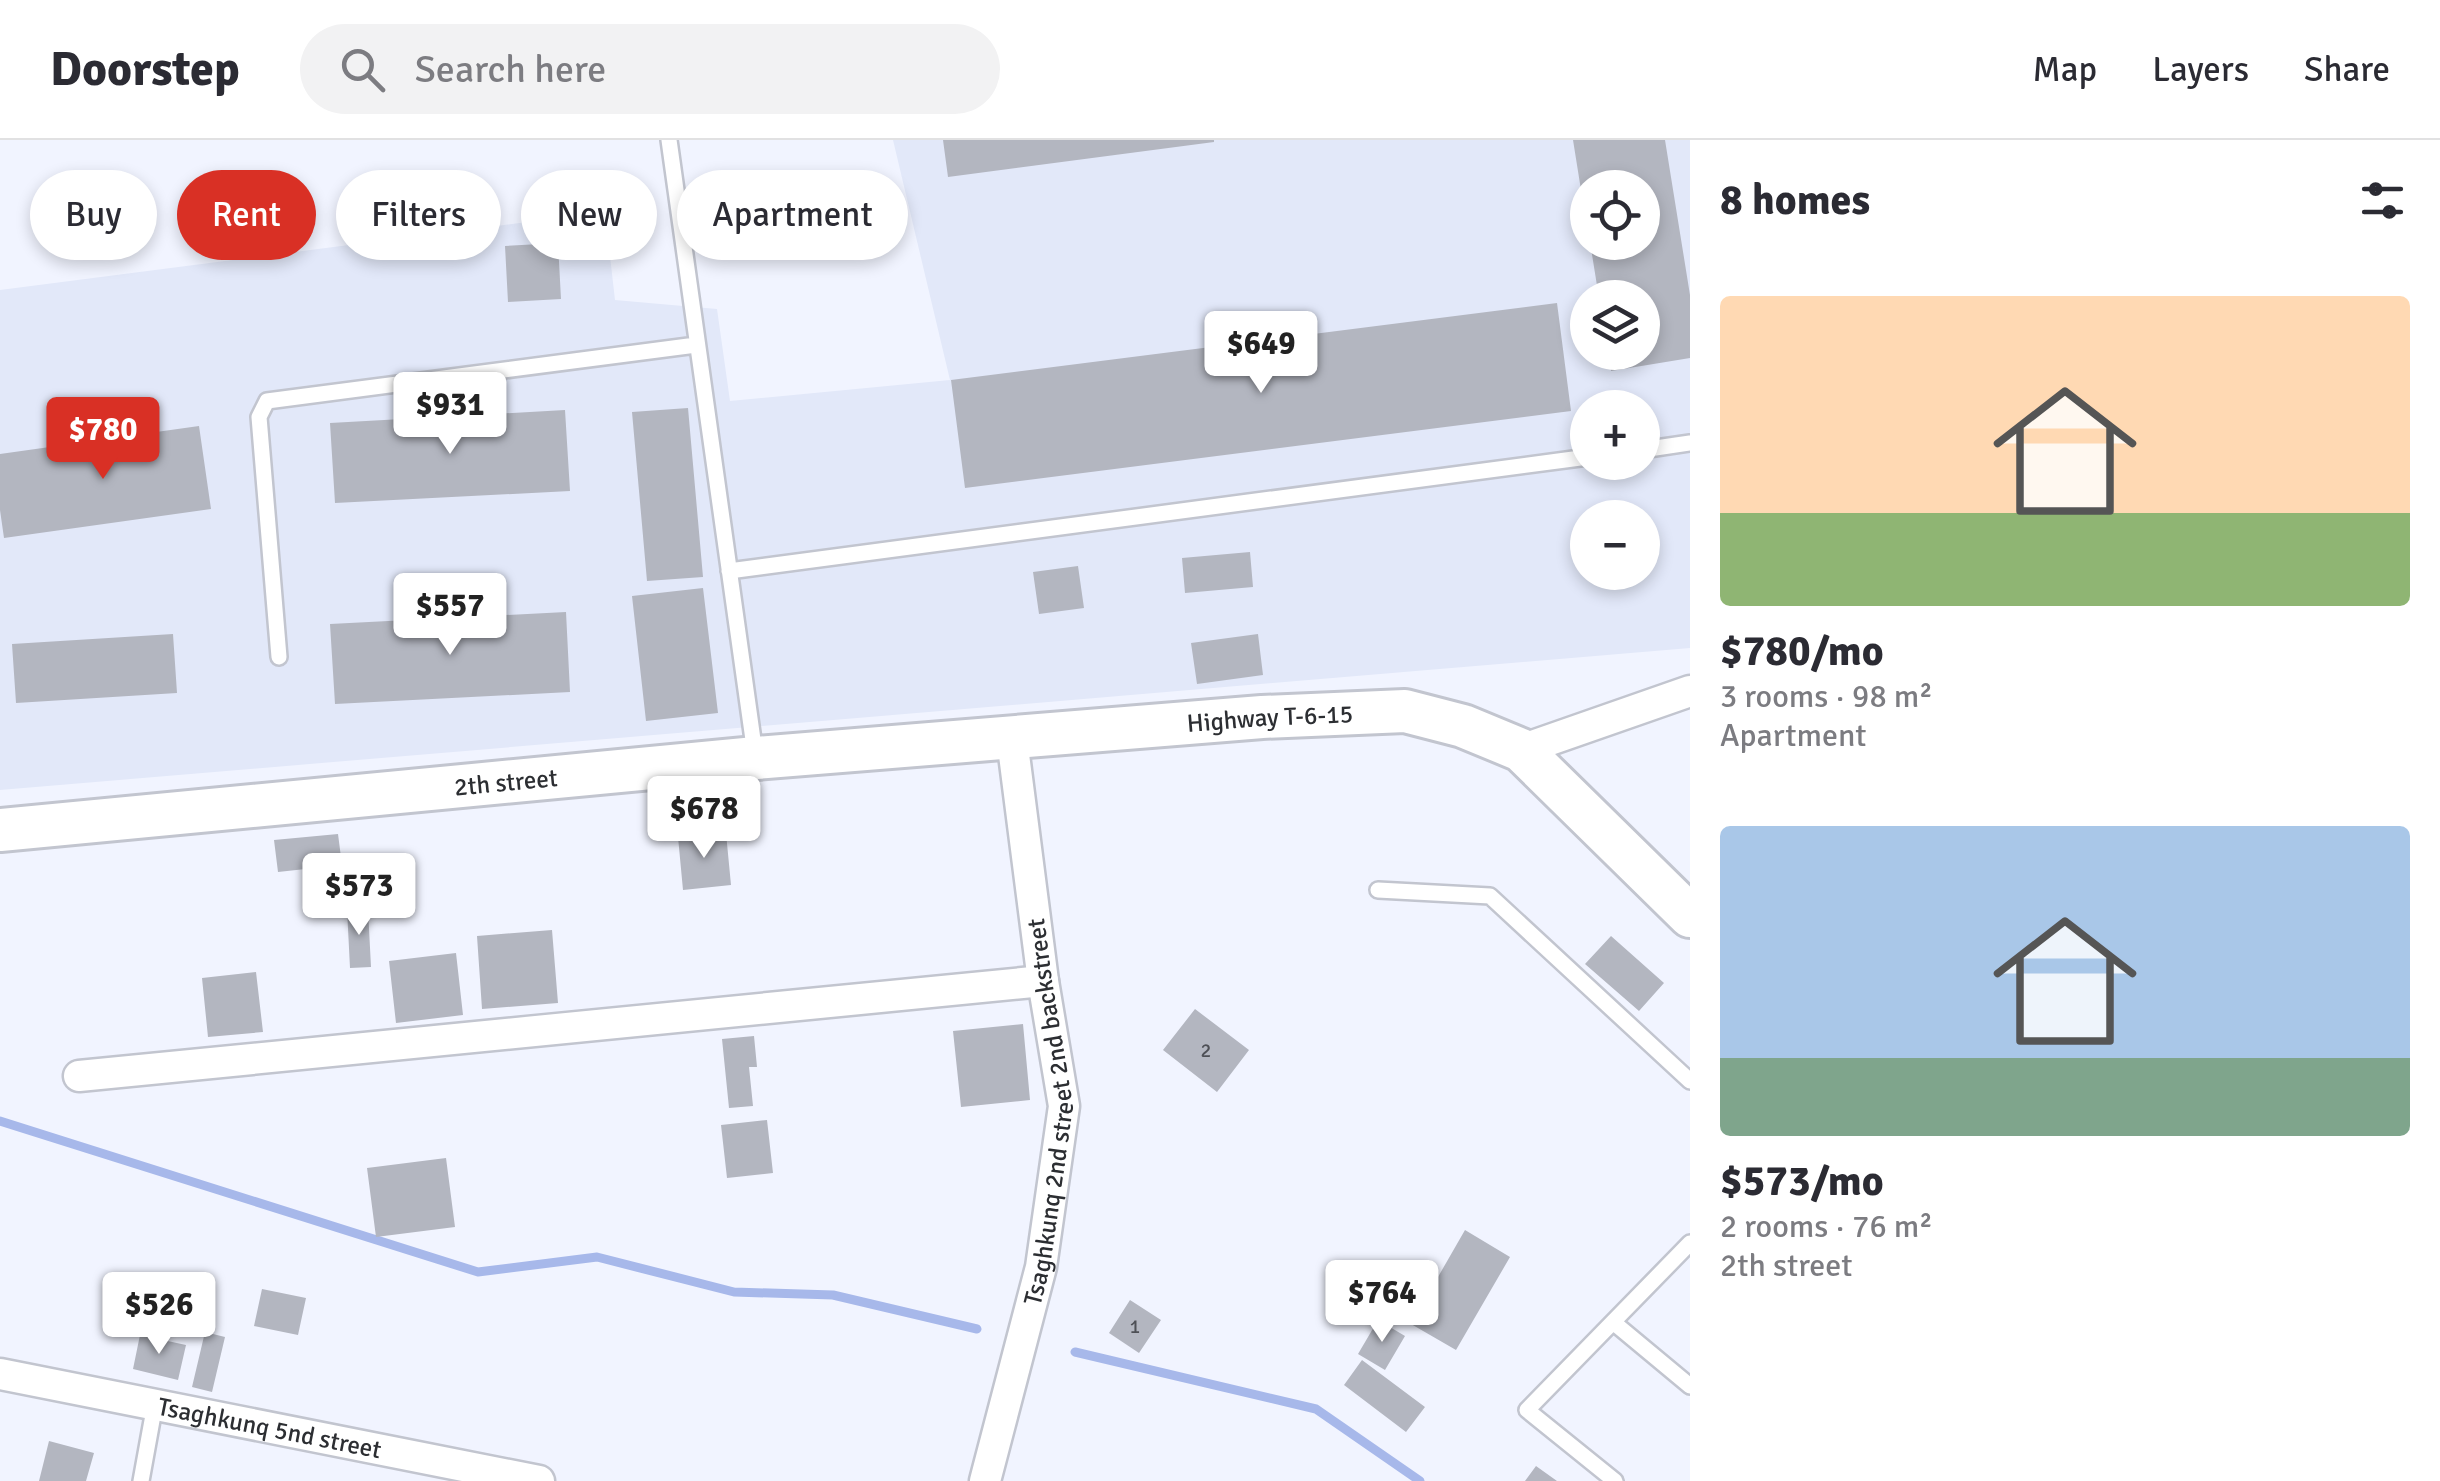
<!DOCTYPE html>
<meta charset="utf-8">
<style>
:root{--surface:#fff;--page:#f2f2f3;--text:#2b2b33;--muted:#7c7c81;--line:#e1e1e2;--accent:#d93025}
body{margin:0;font-family:Signika,sans-serif;background:var(--page);color:var(--text);height:100vh;display:flex;flex-direction:column;font-size:38px;white-space:nowrap}
*{box-sizing:border-box;margin:0}
p{font-size:32px;color:var(--muted)}
.icon{flex:none;width:55px;height:55px;fill:none;stroke:currentColor;stroke-width:2;stroke-linecap:round;stroke-linejoin:round}
.map{position:relative;flex:1;overflow:hidden}
.details{display:flex;flex-direction:column;background:var(--surface);width:750px}
.details>*{flex:none}
.hud{position:absolute;left:30px;top:30px;width:950px;height:90px;display:flex;gap:20px}
.fabs{position:absolute;left:1570px;top:30px;display:grid;gap:20px}
.fabs a{display:grid;place-items:center;width:90px;height:90px;border-radius:50%;background:var(--surface);box-shadow:0 5px 15px #0003;font-size:50px}
.price{position:absolute;translate:-50% -85px;padding:0 22px;border-radius:10px;background:#fff;color:#222;font-size:32px;line-height:65px;filter:drop-shadow(0 2px 5px #0008)}
.price::after{content:'';position:absolute;left:50%;top:60px;width:30px;height:22px;margin-left:-15px;background:inherit;clip-path:polygon(0 0,100% 0,50% 100%)}
.price.selected{background:var(--accent);color:#fff}
ul{padding:0;list-style:none}
li{display:grid;align-content:center;gap:20px;height:530px;padding:0 30px}
li span{display:grid;place-items:center;height:310px;border-radius:10px;color:#555}
li>.icon{margin-inline-start:auto}
span .icon{width:180px;height:180px;fill:#fffc;stroke-width:1}
li b{font-size:42px}
h2{display:flex;justify-content:space-between;align-items:center;height:120px;padding:0 30px;font-size:42px}
.pill{padding:0 35px;border-radius:45px;background:var(--surface);box-shadow:0 5px 15px #0003;font-size:35px;line-height:90px}
.pill.selected{background:var(--accent);color:#fff}
header{display:flex;align-items:center;gap:60px;box-sizing:border-box;height:140px;padding:0 50px;background:var(--surface);border-bottom:2px solid var(--line)}
header strong{font-size:48px}
nav{display:flex;gap:55px;margin-inline-start:auto;font-size:35px}
.search{width:700px;height:90px;background:var(--page);display:flex;align-items:center;gap:25px;box-sizing:border-box;padding:0 35px;border-radius:55px;color:var(--muted);font-size:38px}
main{display:flex;flex:1;min-height:0}
.map>svg:first-child{display:block}
</style>
<header>
<strong>Doorstep</strong>
<div class="search"><svg class="icon" aria-label="search" viewBox="0 0 24 24"><circle cx="10" cy="10" r="6"/><path d="M15 15l6 6"/></svg>Search here</div>
<nav><a>Map</a><a>Layers</a><a>Share</a></nav>
</header>
<main>
<div class="map">
<svg width="1690" height="1341" viewBox="0 0 1690 1341">
<rect width="100%" height="100%" fill="#f1f4ff"/>
<path fill="#e2e8f9" fill-rule="evenodd" d="M893,0H1690V508L0,650V150L605,72L615,160L717,169L730,261L950,240ZM1588,48H1642V102H1588ZM1588,158H1642V212H1588ZM1588,268H1642V322H1588ZM1588,378H1642V432H1588Z"/>
<g fill="none" stroke-linecap="round" stroke-linejoin="round">
<path stroke="#a7b8ea" stroke-width="9" d="M0,981L478,1132L597,1117L734,1152L833,1155L977,1189
M1075,1212L1316,1269L1420,1341"/>
</g>
<path fill="#b3b6c0" d="M943,0H1214V2L948,37Z
M1573,0H1665L1690,155V218L1611,231L1608,212H1642V158H1599L1590,102H1642V48H1588L1585,75Z
M558,103L561,159L508,162L505,106Z
M1557,163L1571,271L965,348L951,240Z
M688,268L703,437L647,441L632,272Z
M565,270L570,351L335,363L330,283Z
M199,286L211,369L4,398L0,370V314Z
M1250,412L1253,447L1185,453L1182,418Z
M1078,426L1084,468L1039,474L1033,432Z
M703,448L718,573L646,581L632,456Z
M566,472L570,552L335,564L330,484Z
M173,494L177,553L16,563L12,504Z
M1258,494L1263,535L1197,544L1191,503Z
M726,693L731,745L683,750L678,697Z
M338,694L342,725L278,732L274,700Z
M347,769H368L371,827L350,828Z
M552,790L558,863L482,869L477,796Z
M1611,796L1664,843L1639,871L1585,824Z
M456,813L463,875L396,883L389,821Z
M256,832L263,892L208,897L202,838Z
M1195,869L1249,910L1217,952L1163,910Z
M1023,884L1030,960L961,967L953,891Z
M754,896L757,927H749L753,966L729,968L722,899Z
M767,980L773,1033L727,1038L721,985Z
M446,1018L455,1087L376,1097L367,1028Z
M1465,1090L1510,1117L1456,1210L1411,1184Z
M262,1149L306,1158L298,1195L254,1186Z
M1130,1160L1161,1180L1139,1213L1109,1193Z
M1378,1180L1405,1196L1385,1230L1358,1214Z
M205,1192L225,1197L212,1252L192,1247Z
M140,1195L186,1205L178,1240L133,1229Z
M1362,1220L1425,1267L1406,1292L1344,1245Z
M49,1301L94,1313L86,1341H39Z
M1536,1326L1557,1341H1525Z"/>
<g fill="none" stroke-linecap="round" stroke-linejoin="round">
<defs>
<path id="lane" d="M669,0L755,614
M1642,310L1690,303
M729,431L1588,317
M279,517L259,277L267,261L696,205
M1378,750L1490,756L1690,941
M1613,1182L1690,1246
M141,1341L155,1264
M1615,1341L1527,1270L1690,1103"/>
<g id="street">
<path d="M1521,610L1690,551"/>
<path d="M79,936L1043,841"/>
<path id="s1" d="M0,1234L539,1341"/>
<path id="s2" d="M985,1341L1041,1127L1064,966L1043,841L1012,599"/>
</g>
<g id="secondary">
<path id="s3" d="M0,690L756,618L1262,577L1405,571L1463,586L1521,610L1690,776"/>
</g>
</defs>
<use href="#lane" stroke="#c2c5cf" stroke-width="20"/>
<use href="#street" stroke="#c2c5cf" stroke-width="35"/>
<use href="#secondary" stroke="#c2c5cf" stroke-width="48"/>
<use href="#lane" stroke="#fff" stroke-width="15"/>
<use href="#street" stroke="#fff" stroke-width="30"/>
<use href="#secondary" stroke="#fff" stroke-width="42"/>
</g>
<g text-anchor="middle" stroke-width="8" stroke-linejoin="round" paint-order="stroke">
<g font-size="20" fill="#4e5056">
<text x="1206" y="917">2</text>
<text x="1135" y="1193">1</text>
</g>
<g font-size="25" fill="#2c2e32" stroke="#fff">
<text dy="9" stroke="none"><textPath href="#s3" startOffset="1275">Highway T-6-15</textPath></text>
<text dy="9" stroke="none"><textPath href="#s3" startOffset="508">2th street</textPath></text>
<text dy="9" stroke="none"><textPath href="#s2" startOffset="378">Tsaghkunq 2nd street 2nd backstreet</textPath></text>
<text dy="9" stroke="none"><textPath href="#s1" startOffset="275">Tsaghkunq 5nd street</textPath></text>
</g>
</g>
</svg>
<div class="fabs">
<a><svg class="icon" aria-label="locate" viewBox="0 0 24 24"><circle cx="12" cy="12" r="6"/><path d="M12 2v4M12 18v4M2 12h4M18 12h4"/></svg></a>
<a><svg class="icon" aria-label="layers" viewBox="0 0 24 24"><path d="M12 4l9 5-9 5-9-5zM3 14l9 5 9-5"/></svg></a>
<a>+</a>
<a>−</a>
</div>
<b class="price" style="left:1261px;top:256px">$649</b>
<b class="price" style="left:450px;top:317px">$931</b>
<b class="price selected" style="left:103px;top:342px">$780</b>
<b class="price" style="left:450px;top:518px">$557</b>
<b class="price" style="left:704px;top:721px">$678</b>
<b class="price" style="left:359px;top:798px">$573</b>
<b class="price" style="left:1382px;top:1205px">$764</b>
<b class="price" style="left:159px;top:1217px">$526</b>
<div class="hud">
<a class="pill">Buy</a>
<a class="pill selected">Rent</a>
<a class="pill">Filters</a>
<a class="pill">New</a>
<a class="pill">Apartment</a>
</div>
</div>
<section class="details">
<h2>8 homes<svg class="icon" aria-label="filters" viewBox="0 0 24 24"><path d="M4 7h16M4 17h16"/><circle cx="9" cy="7" r="2"/><circle cx="15" cy="17" r="2"/></svg></h2>
<ul>
<li><span style="background:linear-gradient(#ffd9b3 70%,#8fb573 0)"><svg class="icon" aria-label="home" viewBox="0 0 24 24"><path d="M3 11l9-7 9 7M6 9v11h12V9"/></svg></span><div><b>$780/mo</b><p>3 rooms · 98 m²</p><p>Apartment</p></div></li>
<li><span style="background:linear-gradient(#a9c7e8 75%,#7fa58c 0)"><svg class="icon" aria-label="home" viewBox="0 0 24 24"><path d="M3 11l9-7 9 7M6 9v11h12V9"/></svg></span><div><b>$573/mo</b><p>2 rooms · 76 m²</p><p>2th street</p></div></li>
</ul>
</section>
</main>
